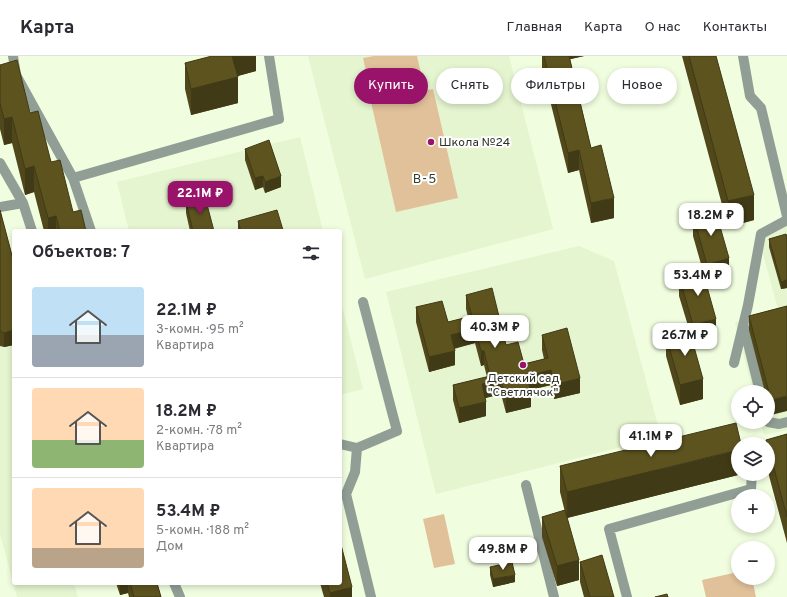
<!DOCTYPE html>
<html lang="ru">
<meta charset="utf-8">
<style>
:root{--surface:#fff;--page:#f7f7f7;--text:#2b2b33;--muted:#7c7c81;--line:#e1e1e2;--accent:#981369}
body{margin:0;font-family:Overpass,sans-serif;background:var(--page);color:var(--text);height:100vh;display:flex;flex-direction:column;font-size:15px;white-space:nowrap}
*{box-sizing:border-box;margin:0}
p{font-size:13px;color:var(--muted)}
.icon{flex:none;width:22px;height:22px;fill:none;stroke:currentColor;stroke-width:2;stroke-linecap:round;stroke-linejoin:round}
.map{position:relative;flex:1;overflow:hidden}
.side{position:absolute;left:12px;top:173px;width:330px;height:356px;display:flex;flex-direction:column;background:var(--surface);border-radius:4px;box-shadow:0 2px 6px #0003}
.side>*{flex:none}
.hud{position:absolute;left:354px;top:12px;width:373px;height:36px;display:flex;gap:8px}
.buttons{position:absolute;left:731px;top:329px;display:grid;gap:8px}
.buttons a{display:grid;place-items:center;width:44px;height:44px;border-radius:50%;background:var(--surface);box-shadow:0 2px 6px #0003;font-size:20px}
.price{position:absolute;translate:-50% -34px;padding:0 9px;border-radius:8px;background:#fff;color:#222;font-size:13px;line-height:26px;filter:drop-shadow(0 1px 2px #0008)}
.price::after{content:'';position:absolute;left:50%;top:24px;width:12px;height:9px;margin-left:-6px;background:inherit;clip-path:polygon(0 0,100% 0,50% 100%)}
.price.on{background:var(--accent);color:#fff}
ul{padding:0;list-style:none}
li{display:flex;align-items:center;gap:12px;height:100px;padding:0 20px}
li+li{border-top:1px solid var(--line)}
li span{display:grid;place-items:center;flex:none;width:112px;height:80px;border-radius:4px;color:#555}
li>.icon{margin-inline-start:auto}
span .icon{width:48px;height:48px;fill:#fffc;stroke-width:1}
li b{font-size:17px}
h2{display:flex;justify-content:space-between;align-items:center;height:48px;padding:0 20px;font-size:17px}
.chip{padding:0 14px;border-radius:18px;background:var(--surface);box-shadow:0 2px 6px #0003;font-size:14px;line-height:36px}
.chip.on{background:var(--accent);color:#fff}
header{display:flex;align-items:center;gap:24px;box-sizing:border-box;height:56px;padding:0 20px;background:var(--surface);border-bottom:1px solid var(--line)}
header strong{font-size:19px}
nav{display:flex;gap:22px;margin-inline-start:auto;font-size:14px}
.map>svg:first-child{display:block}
</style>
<header>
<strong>Карта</strong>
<nav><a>Главная</a><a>Карта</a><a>О нас</a><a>Контакты</a></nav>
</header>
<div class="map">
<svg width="787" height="541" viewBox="0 0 787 541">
<rect width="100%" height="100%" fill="#f0fdde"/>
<path fill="#e4f5cf" d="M308,0H509L553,173L365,223Z
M300,81L323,175H129L117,126Z
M787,168V374L764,379L761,366H768V336H753L735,266L778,253L757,176Z
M579,190L614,205L661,381L436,438L386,236Z
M0,194L14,287V527H74L78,541H17L0,478Z
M340,242L363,333L340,339Z"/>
<path fill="#e1c19a" d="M374,0H417L422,22L370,33L363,2Z
M433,33L458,142L396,156L371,46Z
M444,458L455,508L434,512L423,463Z
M738,516V522H752L756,541H706L702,524Z"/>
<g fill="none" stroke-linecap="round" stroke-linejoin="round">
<path stroke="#919e95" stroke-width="10" d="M13,0L16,19L73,122
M743,0L750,40L761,52L787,160
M0,107L23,147
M0,151L23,147L32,175
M91,175L73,122L279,63L269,0
M744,271L760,336
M734,307L748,249L761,178L787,164
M768,366L779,368L787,366
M340,388L357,392L397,375L363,246
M357,392L355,416L346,438L371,541
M526,429L554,541
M174,527L180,541
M627,541L609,473L751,433L752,418"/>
</g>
<path fill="#50471b" d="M256,0V15L237,20L238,47L191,59L185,33V7Z
M542,0H584L570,3L591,92L614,162L591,167L579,114L568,117L542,12Z
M682,0H716L754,164L728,171Z
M0,9L30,57L73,156L86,175H44L34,136L25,139L12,87L4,89L0,73Z
M245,93L281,131L265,137L263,131L255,134L245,104Z
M186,146L214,175H190L186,157Z
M0,154L14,207V289L4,291L0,290Z
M693,159L729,223L707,229L693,180Z
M238,165L283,175H238Z
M787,181V232L781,233L769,191V183Z
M679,220L716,283L693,289L703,343L680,349L666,300V280L689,273L679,240Z
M466,239L506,289L524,308L544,303L542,294V279L580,337L554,343L551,329L531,334V351L506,357L501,338L485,342L486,360L459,367L453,344V329L487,321L484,309L481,310L475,287L454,293L455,309L429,316L416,266V251L448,266L468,261L466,253Z
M787,250L771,359L768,349V336H765L749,274V260Z
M787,378V487L768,416V388H766V384Z
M560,410L742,418L567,462L579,524L557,530L542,481V461L565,456L560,436Z
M580,506L614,541H584L580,526Z
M490,511L515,526L493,531L490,519Z
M116,527H157L161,541H129L128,537L120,539Z
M320,527H340L352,541H324Z"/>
<path fill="#413a16" d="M231,0H256V15L231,22Z
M563,0H584L563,5Z
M238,21V47L191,59V33Z
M12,61V87L4,89V63Z
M579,94V114L568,117V97Z
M34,110V136L25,139V113Z
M263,120V131L255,134V122Z
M281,120V131L265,137V126Z
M754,139V164L728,171V145Z
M614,142V162L591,167V147Z
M56,160V175H48V162Z
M729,202V223L707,229V209Z
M787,224V232L781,233V226Z
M716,263V283L693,289V269Z
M475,273V287L451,293V279Z
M14,274V289L4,291V277Z
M455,295V309L429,316V301Z
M481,295H484V309L481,310Z
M551,314V329L527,334V320Z
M580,322V337L554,343V329Z
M703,323V343L680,349V329Z
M501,324V338L482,343V328Z
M531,337V351L506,357V343Z
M787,340V355L771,359V344Z
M486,346V360L459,367V352Z
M738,394V418H742L567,462V436Z
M579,504V524L557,530V510Z
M515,519V526L493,531V523Z
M120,527H128V537L120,539Z
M352,531V541H330V537Z"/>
<path fill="#5d531f" stroke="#413a16" d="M212,0H232L238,21L191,33L185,7Z
M544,0H569L591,92L601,89L614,142L591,147L579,94L568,97Z
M689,0H716L754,139L728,145Z
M17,4L30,57L38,55L51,106L60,104L73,156L81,154L86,175H60L56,160L48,162L34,110L25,113L12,61L4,63L0,47V9Z
M269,84L281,120L265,126L263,120L255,122L245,93Z
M205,141L214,175H193L186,146Z
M715,153L729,202L707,209L693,159Z
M0,154L14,207V274L4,277L0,275Z
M277,154L283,174L278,175H241L238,165Z
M786,178L787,181V224L781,226L769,183Z
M702,213L716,263L693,269L679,220Z
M492,232L506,289L518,286L524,308L548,302L542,279L567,272L580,322L554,329L551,314L527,320L531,337L506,343L501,324L482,328L486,346L459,352L453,329L490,320L484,295H481L475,273L451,279L455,295L429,301L416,251L442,245L448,266L472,260L466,239Z
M787,250V340L771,344L749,260Z
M689,273L703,323L680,329L666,280Z
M736,367L741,388H738V394L567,436L560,410Z
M787,378V461L768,390V388H767L766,384Z
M565,454L579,504L557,510L542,461Z
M340,485L352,531L330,537L327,527H340Z
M602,499L614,541H590L580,506Z
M512,506L515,519L493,523L490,511Z
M130,527H157L161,541H134Z
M667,538L668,541H655Z"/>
<g fill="#981369" stroke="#fff" stroke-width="1.5">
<circle cx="431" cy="86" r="4"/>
<circle cx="523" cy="309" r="4"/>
</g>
<g text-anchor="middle" stroke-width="4" stroke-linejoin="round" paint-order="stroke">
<g font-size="12" fill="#2d3226" stroke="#fff" text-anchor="start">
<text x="439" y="90">Школа №24</text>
<text x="523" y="326" text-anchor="middle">Детский сад<tspan x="523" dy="14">"Светлячок"</tspan></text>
</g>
<g font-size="13" letter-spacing="1" fill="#333e25" stroke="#fff">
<text x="425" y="127">В-5</text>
</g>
</g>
</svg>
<div class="buttons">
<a><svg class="icon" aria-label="locate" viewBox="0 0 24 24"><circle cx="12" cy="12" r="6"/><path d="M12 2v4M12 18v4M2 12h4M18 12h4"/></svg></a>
<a><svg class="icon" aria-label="layers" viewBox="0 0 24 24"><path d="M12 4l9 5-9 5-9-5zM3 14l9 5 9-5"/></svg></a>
<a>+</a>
<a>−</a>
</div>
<b class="price on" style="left:200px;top:159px">22.1M ₽</b>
<b class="price" style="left:711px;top:181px">18.2M ₽</b>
<b class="price" style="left:698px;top:241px">53.4M ₽</b>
<b class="price" style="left:495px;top:293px">40.3M ₽</b>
<b class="price" style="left:685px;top:301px">26.7M ₽</b>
<b class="price" style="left:651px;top:402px">41.1M ₽</b>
<b class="price" style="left:503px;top:515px">49.8M ₽</b>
<div class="hud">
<a class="chip on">Купить</a>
<a class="chip">Снять</a>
<a class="chip">Фильтры</a>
<a class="chip">Новое</a>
</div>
<section class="side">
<h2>Объектов: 7<svg class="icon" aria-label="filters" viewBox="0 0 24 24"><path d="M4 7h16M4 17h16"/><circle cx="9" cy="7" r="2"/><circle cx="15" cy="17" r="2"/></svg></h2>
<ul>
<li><span style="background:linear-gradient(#bfe0f5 60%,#9aa5b1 0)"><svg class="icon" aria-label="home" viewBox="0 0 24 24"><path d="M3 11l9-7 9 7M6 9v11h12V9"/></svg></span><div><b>22.1M ₽</b><p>3-комн. · 95 m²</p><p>Квартира</p></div></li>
<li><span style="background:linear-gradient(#ffd9b3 65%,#8fb573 0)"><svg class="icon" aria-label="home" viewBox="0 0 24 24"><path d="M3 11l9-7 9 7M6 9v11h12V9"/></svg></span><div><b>18.2M ₽</b><p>2-комн. · 78 m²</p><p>Квартира</p></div></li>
<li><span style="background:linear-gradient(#ffd9b3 75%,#b9a48a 0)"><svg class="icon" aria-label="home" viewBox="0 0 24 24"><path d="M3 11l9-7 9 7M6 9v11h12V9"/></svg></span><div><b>53.4M ₽</b><p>5-комн. · 188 m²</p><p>Дом</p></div></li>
</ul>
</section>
</div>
